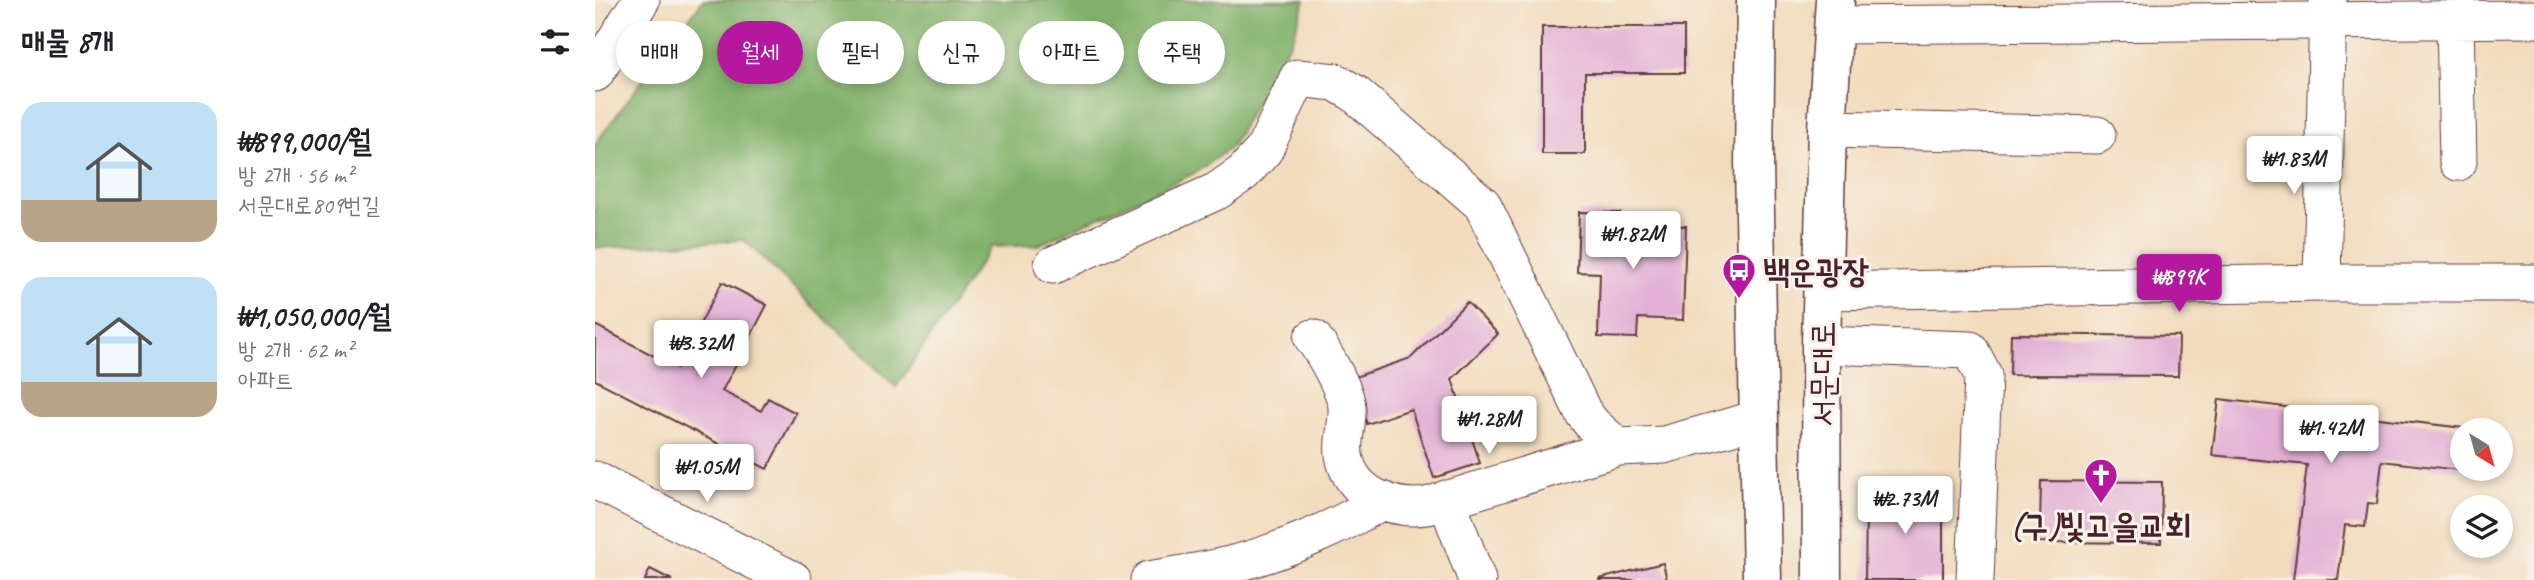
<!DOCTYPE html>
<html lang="ko">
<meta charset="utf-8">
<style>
:root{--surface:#fff;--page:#f2f2f2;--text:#202124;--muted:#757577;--accent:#b5179e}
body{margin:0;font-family:Caveat,"Poor Story",sans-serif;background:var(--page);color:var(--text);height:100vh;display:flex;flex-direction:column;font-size:26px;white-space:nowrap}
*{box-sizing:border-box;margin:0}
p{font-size:23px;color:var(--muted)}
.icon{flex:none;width:38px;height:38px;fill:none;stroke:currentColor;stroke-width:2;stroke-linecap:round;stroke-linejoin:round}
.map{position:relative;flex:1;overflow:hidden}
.details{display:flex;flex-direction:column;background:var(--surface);width:595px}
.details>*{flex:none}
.banner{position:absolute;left:21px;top:21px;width:665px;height:63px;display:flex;gap:14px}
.needle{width:46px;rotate:143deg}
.fabs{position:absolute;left:1855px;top:418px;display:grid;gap:14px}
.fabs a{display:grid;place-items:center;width:63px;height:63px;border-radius:50%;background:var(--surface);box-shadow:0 4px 10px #0003;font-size:35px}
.price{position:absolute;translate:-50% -60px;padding:0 16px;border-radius:7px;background:#fff;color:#222;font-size:23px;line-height:46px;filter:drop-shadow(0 2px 4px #0008)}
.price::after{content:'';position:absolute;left:50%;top:42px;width:21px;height:16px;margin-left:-10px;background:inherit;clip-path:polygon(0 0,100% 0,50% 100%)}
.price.current{background:var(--accent);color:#fff}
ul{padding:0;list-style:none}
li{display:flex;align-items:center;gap:21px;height:175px;padding:0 21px}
li span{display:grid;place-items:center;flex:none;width:196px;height:140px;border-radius:21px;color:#555}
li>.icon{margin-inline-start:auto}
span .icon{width:84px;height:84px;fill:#fffc;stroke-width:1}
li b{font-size:30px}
h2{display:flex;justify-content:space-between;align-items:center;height:84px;padding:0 21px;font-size:30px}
.pill{padding:0 24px;border-radius:32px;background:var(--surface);box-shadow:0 4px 10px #0003;font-size:24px;line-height:63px}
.pill.current{background:var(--accent);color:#fff}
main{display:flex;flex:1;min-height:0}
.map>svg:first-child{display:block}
</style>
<main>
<section class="details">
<h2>매물 8개<svg class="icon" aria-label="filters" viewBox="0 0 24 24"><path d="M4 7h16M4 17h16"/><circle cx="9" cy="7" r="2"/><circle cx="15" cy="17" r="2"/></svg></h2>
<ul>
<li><span style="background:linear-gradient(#bfe0f5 70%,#b9a48a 0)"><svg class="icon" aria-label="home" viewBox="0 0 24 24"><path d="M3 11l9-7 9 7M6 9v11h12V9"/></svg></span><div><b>₩899,000/월</b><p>방 2개 · 56 m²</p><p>서문대로809번길</p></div></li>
<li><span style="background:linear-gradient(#bfe0f5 75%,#b9a48a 0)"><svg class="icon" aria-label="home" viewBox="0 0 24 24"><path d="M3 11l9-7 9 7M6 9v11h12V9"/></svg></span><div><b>₩1,050,000/월</b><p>방 2개 · 62 m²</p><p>아파트</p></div></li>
</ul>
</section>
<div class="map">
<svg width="1939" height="580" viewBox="0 0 1939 580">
<rect width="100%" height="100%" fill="#f7f3e8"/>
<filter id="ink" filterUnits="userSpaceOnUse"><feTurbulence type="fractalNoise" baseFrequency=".0143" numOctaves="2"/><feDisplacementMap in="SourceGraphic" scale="14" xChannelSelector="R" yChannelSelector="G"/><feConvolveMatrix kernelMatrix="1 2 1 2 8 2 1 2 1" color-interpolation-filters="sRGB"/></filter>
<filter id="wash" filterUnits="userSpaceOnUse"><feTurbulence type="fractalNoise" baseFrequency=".00686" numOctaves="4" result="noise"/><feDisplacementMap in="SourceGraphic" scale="28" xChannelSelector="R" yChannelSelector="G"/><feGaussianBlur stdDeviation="1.57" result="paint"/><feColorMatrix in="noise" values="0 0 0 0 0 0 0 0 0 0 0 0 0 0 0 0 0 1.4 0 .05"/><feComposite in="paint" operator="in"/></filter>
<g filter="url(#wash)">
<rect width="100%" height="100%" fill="#f2dcbd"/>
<path fill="#80b069" stroke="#65684a" stroke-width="2" d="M108,0H710L698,36L636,147L600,173L443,245L396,247L301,387L149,240L0,248V144Z"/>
<g id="blocks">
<path fill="#e3b1d6" d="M947,27H1089V73H990V154H947Z
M984,212L1025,213L1024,223L1091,226L1088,320L1043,318L1042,338L1003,337L1005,273L982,272Z
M127,282L172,305L127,391L166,411L173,398L201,413L172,469L0,380V325L82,368Z
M872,302L903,334L857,379L885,463L839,478L816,409L772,424L757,378L816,358Z
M1416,334L1584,336L1583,376L1415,375Z
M1624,399L1868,428L1864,470L1787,461L1782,504L1773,503L1770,527L1750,525L1743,580H1698L1712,465L1617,455Z
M1446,481L1567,482L1566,543L1441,542L1442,527H1445Z
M1276,491H1348V580H1270L1271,512H1276Z
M1068,563L1072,580H1004V579Z
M55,569L77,580H50Z"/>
</g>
</g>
<g filter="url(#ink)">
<use href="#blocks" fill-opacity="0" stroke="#633b41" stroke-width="2"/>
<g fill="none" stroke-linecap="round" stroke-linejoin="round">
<defs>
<path id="minor" d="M1860,20L1863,162
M1240,25L1939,19
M0,73L46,0
M1232,129L1502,135
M458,265L622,191L648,173L669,150L703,78L740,82L759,93L887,204L988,412L997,424L1023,447
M1727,283L1733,0
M1228,291L1727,283H1939
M718,338C729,353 750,389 752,407C753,423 747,439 749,455C755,494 797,511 832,506L1023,447L1069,445L1163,419
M1226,345L1375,350L1388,375L1380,580
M0,480L198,580
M851,499L882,580
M554,580C582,575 611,571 639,564C688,551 745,527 788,500"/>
<path id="major" d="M1161,0L1159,162L1167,580
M1227,580L1226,345L1232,129L1240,0"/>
</defs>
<use href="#minor" stroke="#633b41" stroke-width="39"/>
<use href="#major" stroke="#633b41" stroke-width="41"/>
<use href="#minor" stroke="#fff" stroke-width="37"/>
<use href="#major" stroke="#fff" stroke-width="38"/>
</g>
</g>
<defs>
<symbol id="bus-pin" viewBox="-11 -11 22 30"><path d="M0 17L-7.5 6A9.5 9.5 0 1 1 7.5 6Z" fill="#b5179e" stroke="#f7f3e8"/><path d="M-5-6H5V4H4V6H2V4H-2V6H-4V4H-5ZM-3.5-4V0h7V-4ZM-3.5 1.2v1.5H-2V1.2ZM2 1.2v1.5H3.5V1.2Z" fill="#fff"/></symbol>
<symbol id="church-pin" viewBox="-11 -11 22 30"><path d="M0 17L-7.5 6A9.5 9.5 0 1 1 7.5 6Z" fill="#b5179e" stroke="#f7f3e8"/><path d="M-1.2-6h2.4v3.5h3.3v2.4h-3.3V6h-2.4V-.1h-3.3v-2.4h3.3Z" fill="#fff"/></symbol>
</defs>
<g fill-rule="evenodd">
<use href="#bus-pin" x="1125" y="251" width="38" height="52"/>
<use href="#church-pin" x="1487" y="456" width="38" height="52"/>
</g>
<g text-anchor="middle" stroke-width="6" stroke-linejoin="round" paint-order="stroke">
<g font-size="33" font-weight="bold" fill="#4a1f2b" stroke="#f7f3e8" text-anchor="start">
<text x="1168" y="282">백운광장</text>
<text x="1506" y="537" text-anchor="middle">(구)빛고을교회</text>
</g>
<g font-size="33" fill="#4a1f2b" stroke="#f7f3e8">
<text transform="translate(1227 374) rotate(-90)" y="12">서문대로</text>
</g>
</g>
</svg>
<div class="fabs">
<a><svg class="needle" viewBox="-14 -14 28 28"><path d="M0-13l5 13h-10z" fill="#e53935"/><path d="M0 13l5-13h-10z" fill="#757577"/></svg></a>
<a><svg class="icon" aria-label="layers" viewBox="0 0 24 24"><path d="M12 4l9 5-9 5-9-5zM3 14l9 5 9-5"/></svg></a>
</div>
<b class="price" style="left:1699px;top:196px">₩1.83M</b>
<b class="price" style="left:1038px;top:271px">₩1.82M</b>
<b class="price current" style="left:1584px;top:314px">₩899K</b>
<b class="price" style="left:106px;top:380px">₩3.32M</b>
<b class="price" style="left:894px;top:456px">₩1.28M</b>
<b class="price" style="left:1736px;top:465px">₩1.42M</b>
<b class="price" style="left:112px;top:504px">₩1.05M</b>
<b class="price" style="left:1310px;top:536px">₩2.73M</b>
<div class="banner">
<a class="pill">매매</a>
<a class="pill current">월세</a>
<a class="pill">필터</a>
<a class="pill">신규</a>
<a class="pill">아파트</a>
<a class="pill">주택</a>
</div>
</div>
</main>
